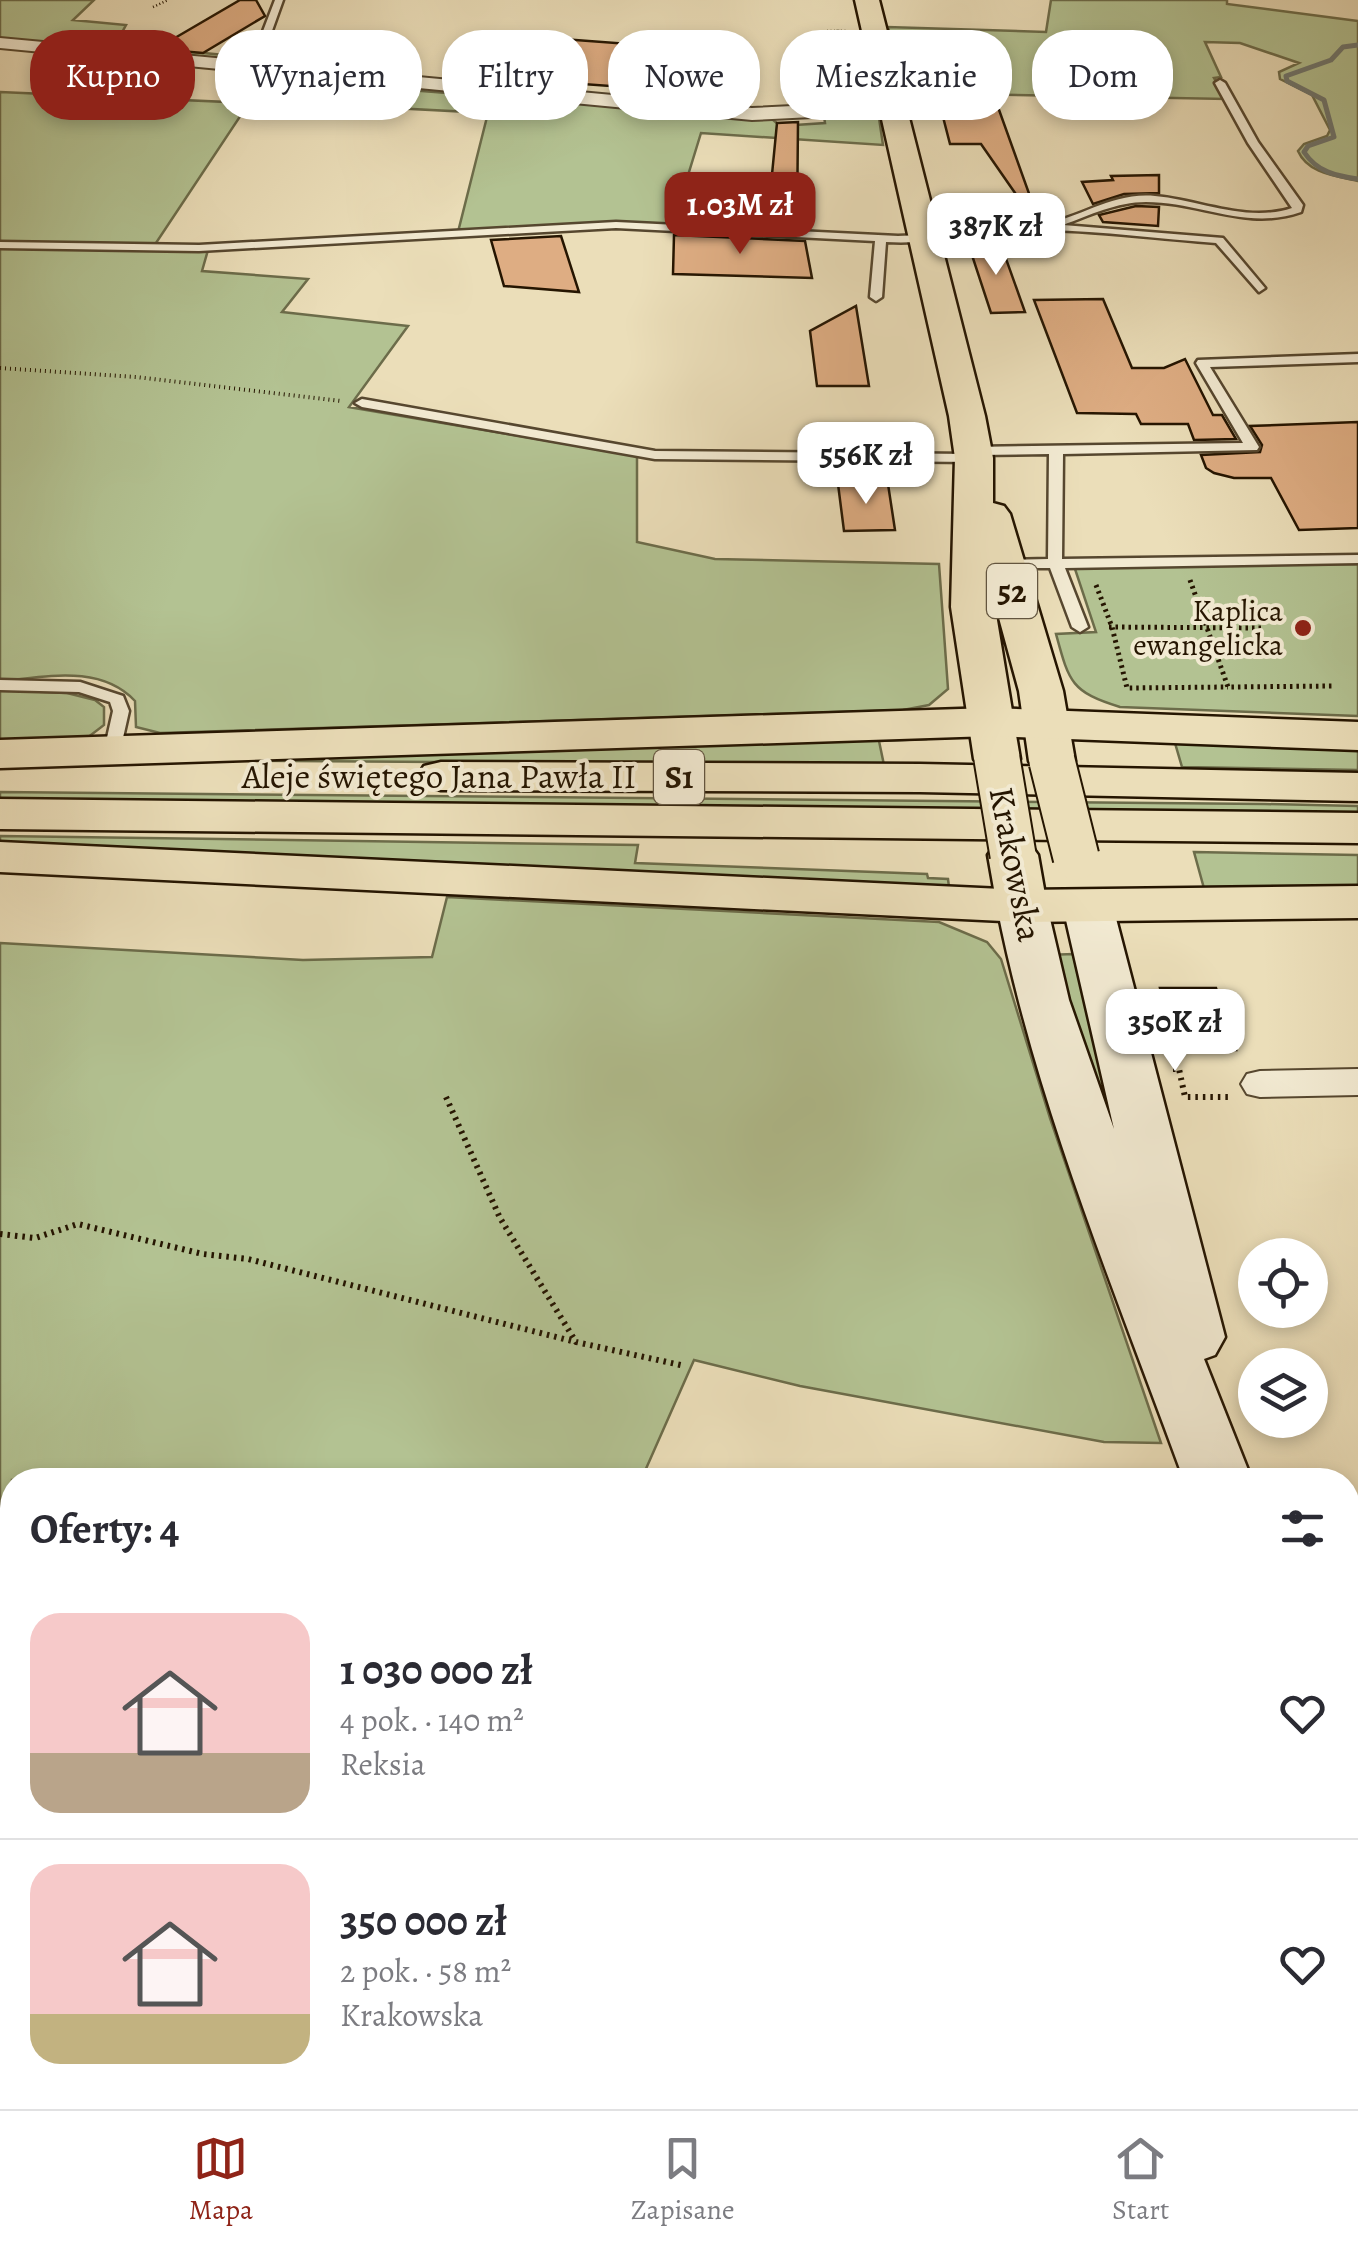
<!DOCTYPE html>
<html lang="pl">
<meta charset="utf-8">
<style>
:root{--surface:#fff;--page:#f7f7f7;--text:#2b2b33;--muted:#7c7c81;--line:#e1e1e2;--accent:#8f2418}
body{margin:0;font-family:Alegreya,serif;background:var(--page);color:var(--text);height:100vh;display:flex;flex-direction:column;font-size:38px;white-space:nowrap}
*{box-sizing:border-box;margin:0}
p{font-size:32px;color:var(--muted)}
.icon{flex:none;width:55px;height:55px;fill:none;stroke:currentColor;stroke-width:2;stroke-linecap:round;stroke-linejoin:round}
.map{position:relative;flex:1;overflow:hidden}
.drawer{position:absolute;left:0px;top:1468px;width:1360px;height:642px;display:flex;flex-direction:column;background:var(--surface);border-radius:40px 40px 0 0;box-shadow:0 5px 15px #0003}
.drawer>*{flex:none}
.guide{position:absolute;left:30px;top:30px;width:1300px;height:90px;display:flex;gap:20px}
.tools{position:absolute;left:1238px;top:1238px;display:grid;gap:20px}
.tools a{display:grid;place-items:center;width:90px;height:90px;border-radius:50%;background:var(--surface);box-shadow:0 5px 15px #0003;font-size:50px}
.price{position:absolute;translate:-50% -85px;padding:0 22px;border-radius:20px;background:#fff;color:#222;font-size:32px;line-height:65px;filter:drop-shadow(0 2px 5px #0008)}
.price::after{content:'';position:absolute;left:50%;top:60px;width:30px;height:22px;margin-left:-15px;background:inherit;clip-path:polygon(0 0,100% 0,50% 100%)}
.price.current{background:var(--accent);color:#fff}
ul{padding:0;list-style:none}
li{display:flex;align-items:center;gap:30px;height:250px;padding:0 30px}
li+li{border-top:2px solid var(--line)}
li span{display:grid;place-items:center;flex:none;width:280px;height:200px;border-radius:30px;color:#555}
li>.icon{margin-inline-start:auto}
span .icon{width:120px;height:120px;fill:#fffc;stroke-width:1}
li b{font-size:42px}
h2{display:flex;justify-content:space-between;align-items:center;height:120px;padding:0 30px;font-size:42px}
.pill{padding:0 35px;border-radius:40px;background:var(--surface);box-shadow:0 5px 15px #0003;font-size:35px;line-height:90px}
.pill.current{background:var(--accent);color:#fff}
.menu{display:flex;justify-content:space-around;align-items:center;height:140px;border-top:2px solid var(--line);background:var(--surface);font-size:28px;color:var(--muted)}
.menu a{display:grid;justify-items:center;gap:5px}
.menu .current{color:var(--accent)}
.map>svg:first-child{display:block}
</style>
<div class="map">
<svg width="1358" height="2109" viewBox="0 0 1358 2109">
<rect width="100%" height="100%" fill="#ebdeb9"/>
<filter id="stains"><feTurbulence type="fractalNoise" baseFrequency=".002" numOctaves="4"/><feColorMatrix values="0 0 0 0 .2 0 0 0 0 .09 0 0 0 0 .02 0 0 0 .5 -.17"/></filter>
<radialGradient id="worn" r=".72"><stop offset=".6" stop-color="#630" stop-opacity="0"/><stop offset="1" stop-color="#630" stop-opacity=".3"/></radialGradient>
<path fill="#b3c292" stroke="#6c6c4a" stroke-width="2.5" d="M0,0H94L73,20L126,25L120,36L131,40L126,45L243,57L238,61L0,40Z
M1051,0H1227V4L1358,21V181C1337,176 1308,174 1298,151L1304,144L1327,136L1330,130L1312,95L1280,79L1279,72L1299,63L1240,43L1205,42L1221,77L1214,78L1226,99L905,93L888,27L1046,32Z
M837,31L859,32L874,97L864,103L855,59L831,56Z
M384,88L772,119L780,126L825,123L824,116L870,114L879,118L883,145L701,133L673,224L458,232L488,113L374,107Z
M0,92L249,103L154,246L0,244Z
M0,248L208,250L202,271L308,279L282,312L408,326L349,407L637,456V542L715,559L939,564L948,689L929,705L903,710L160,733L136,727L135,701C100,664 46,677 0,681Z
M1358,564V716L1120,707C1071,692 1069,682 1056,634L1096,632L1074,566Z
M0,690L67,693L95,700L104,707V725L87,738L0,745Z
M925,733L926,739L879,741L884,765L147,760Z
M1175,743L1358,749V770L1182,767Z
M0,792L1265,804L1358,806V817L0,801Z
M0,836L638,845L635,863L927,874L928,878L948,879L949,887L0,842Z
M1194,852L1358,855V890L1205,892Z
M447,897L939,922L987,942L1001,959L1050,1118L1161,1443L1104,1442L800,1386L694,1360L641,1480C570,1480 501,1474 430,1480H12V1938L0,1933V943L303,960L432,957Z
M1073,954L1117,1137L1047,955Z"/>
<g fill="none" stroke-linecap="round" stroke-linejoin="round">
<path stroke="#6e7771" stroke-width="5" d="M1358,45L1343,47L1331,60L1286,76L1287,81L1324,100L1334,137L1308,146L1304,152C1317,172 1336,176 1358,179"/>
</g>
<path fill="#dead83" stroke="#251501" stroke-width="2.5" d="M240,0H256L265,16L203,53L156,49Z
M562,39L643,45L610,86L527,80Z
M129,64L177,69L156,81L107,77Z
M956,107H998L1031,199L1022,203L981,144H950L942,113Z
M798,122L797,227L767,226L777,123Z
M1159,175V193L1124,194L1093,204L1082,182L1113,180L1111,176Z
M1136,206L1159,207L1158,226L1103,222L1099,215Z
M674,235L805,241L812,278L673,274Z
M561,236L579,292L504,286L491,240Z
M1000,242L1025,312L991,313L969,246L970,243Z
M1103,299L1132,368H1164L1185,359L1213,415H1222L1236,439L1194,440L1188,424H1141L1136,414L1077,413L1034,300Z
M856,306L869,386H817L810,331Z
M1358,422V528L1299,530L1271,478H1234L1214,473L1206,468L1201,455L1260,452L1262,445L1250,426Z
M838,484H888L895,530L844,531Z
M1160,988H1216L1236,1050H1177Z"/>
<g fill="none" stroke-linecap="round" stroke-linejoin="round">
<defs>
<path id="lane" d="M275,0H283L264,53L247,69H241V65L255,52Z
M1220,80L1225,83L1258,142L1303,205L1301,212C1247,231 1200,202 1146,202C1117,202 1090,215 1063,225L1223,238L1265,288L1259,292L1216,243C1160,239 1103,231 1047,230C993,230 941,245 886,242L882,297L876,301L870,297L875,241L616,228L199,251L0,248V242L199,245L616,222L898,236C930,235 959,230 990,226C1008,224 1026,226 1044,224C1081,218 1112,192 1155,196C1200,200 1247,223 1292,208L1248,143L1215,83Z
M1358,354V362L1210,367L1259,447L1257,450L1063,454L1062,559L1358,555V563L1065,568L1088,627L1080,632L1072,627L1050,568H1004L997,564L1004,560L1048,559L1049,454L978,455L981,458L974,462L655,459L362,407L355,403L362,399L655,451L968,454V448L973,447L1243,443L1196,363L1198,360Z
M0,680L80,682L123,696L129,711L120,751L112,756L104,751L113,711L110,702L79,692L0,690Z"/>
<path id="street" d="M0,38L752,108L894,101L903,107L894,113L752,120L0,48Z
M1358,1069V1095L1260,1097L1247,1094L1241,1084L1247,1074L1260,1071Z
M0,1927L12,1932V1989L0,1984Z
M667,2098H798L802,2109H671Z"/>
<path id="secondary" d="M1022,890L1040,895L1047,906L1069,1000L1114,1129L1063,907L1070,896L1088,891L1106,896L1113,907L1225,1337L1215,1355L1204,1359L1252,1480H1184C1115,1291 1036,1104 997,906L1004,895Z
M1348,1952L1358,1956V2080L1348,2076Z"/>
<path id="primary" d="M855,0H879L985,416L993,458V503L1004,506L1010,514L1063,691L1075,761L1068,771L1052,775L1036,771L1029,761L1019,691L993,596L1020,759L1013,769L997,773L981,769L974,759L951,607L955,458L949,416Z
M1013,840L1030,844L1038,855L1047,906L1040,917L1022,922L1004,917L997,906L988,855L996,844Z"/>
<path id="highway" d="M991,708L1358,722V750L991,736L0,768V740Z
M441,762L920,764L1358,773V801L920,792L441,790L424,786L418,776L424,766Z
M0,799L1358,813V843L0,829Z
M0,842L1022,890L1358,886V918L1022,922L0,872Z"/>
</defs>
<use href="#lane" stroke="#56472f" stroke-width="5"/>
<use href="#street" stroke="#56472f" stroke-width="4"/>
<use href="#secondary" stroke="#251501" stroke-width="5"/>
<use href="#primary" stroke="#251501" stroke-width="5"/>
<use href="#highway" stroke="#251501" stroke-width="5"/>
<path stroke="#251501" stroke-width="2.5" stroke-dasharray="1 2.5" stroke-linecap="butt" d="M153,7L168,0
M827,31H846"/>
<path stroke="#251501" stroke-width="4" stroke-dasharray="1 4" stroke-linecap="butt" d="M0,368L136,377L341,401"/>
<path stroke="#251501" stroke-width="5" stroke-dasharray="2.5 4" stroke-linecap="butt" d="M1190,580L1228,687L1334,686
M1096,585L1112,627L1127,688L1228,687
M1109,627L1263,628"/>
<path stroke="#251501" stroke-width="6" stroke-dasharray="2.5 5" stroke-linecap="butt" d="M1173,1069H1179L1185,1097H1229
M446,1097L500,1218L576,1342L685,1366
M0,1234L35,1238L78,1224L203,1254L248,1259L576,1342"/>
<path stroke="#251501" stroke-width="9" stroke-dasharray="4 8" stroke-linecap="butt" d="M1348,1495L1358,1497"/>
<use href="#lane" fill="#f2ead2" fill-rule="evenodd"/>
<use href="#street" fill="#f2ead2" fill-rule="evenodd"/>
<use href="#secondary" fill="#f2ead2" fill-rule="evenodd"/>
<use href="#primary" fill="#ebdeb9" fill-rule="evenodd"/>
<use href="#highway" fill="#ebdeb9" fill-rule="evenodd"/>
<defs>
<path id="primary-bridge" d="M997,759L1013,855
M1052,761L1076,857"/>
</defs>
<use href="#primary-bridge" stroke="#251501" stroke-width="49" stroke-linecap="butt"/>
<use href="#primary-bridge" stroke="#ebdeb9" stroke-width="45"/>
</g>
<circle fill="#8f2418" stroke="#f2ead2" stroke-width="4" cx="1303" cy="628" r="10"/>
<g text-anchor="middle" stroke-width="8" stroke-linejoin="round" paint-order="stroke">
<g font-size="30" fill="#251501" stroke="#f2ead2" text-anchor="end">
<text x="1283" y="621">Kaplica<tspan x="1283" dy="34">ewangelicka</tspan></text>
</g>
<g fill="#f2ead2" stroke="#625540" stroke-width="2.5">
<rect x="987" y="564" width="50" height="54" rx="8"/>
<rect x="654" y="750" width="50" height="54" rx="8"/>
</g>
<g font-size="32" font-weight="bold" fill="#251501">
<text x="1012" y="602">52</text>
<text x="679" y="788">S1</text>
</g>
<g font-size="35" fill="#251501" stroke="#f2ead2">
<text x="439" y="788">Aleje świętego Jana Pawła II</text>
<text transform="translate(1016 864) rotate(79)" y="12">Krakowska</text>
</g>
</g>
<rect width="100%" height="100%" filter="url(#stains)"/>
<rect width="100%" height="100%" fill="url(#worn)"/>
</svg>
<div class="tools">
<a><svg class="icon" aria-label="locate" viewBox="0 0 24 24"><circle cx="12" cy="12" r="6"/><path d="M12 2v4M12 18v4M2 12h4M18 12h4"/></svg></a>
<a><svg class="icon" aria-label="layers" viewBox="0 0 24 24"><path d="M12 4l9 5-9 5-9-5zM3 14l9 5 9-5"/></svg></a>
</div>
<b class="price current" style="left:740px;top:257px">1.03M zł</b>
<b class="price" style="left:996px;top:278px">387K zł</b>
<b class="price" style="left:866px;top:507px">556K zł</b>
<b class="price" style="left:1175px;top:1074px">350K zł</b>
<div class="guide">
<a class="pill current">Kupno</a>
<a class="pill">Wynajem</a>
<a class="pill">Filtry</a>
<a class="pill">Nowe</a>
<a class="pill">Mieszkanie</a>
<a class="pill">Dom</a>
</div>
<section class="drawer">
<h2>Oferty: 4<svg class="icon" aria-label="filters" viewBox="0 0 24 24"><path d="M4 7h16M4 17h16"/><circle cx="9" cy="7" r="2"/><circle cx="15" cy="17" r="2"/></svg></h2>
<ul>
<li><span style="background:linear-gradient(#f6c9c9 70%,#b9a48a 0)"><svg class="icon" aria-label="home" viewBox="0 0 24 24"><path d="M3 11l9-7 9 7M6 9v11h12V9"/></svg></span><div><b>1 030 000 zł</b><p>4 pok. · 140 m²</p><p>Reksia</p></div><svg class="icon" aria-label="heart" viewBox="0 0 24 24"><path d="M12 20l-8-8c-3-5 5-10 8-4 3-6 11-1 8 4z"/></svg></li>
<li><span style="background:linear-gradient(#f6c9c9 75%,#c2b280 0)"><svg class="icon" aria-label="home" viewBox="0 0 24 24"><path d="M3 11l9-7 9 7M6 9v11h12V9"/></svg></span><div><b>350 000 zł</b><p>2 pok. · 58 m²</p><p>Krakowska</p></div><svg class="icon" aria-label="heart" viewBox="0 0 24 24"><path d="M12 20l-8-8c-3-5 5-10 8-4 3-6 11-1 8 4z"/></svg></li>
</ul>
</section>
</div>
<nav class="menu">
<a class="current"><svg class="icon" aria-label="map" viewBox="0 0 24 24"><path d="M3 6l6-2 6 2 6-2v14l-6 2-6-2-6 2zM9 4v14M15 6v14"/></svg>Mapa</a>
<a><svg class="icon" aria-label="saved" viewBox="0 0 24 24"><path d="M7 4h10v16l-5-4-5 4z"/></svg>Zapisane</a>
<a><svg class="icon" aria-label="home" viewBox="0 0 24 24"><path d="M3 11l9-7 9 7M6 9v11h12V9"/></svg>Start</a>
</nav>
